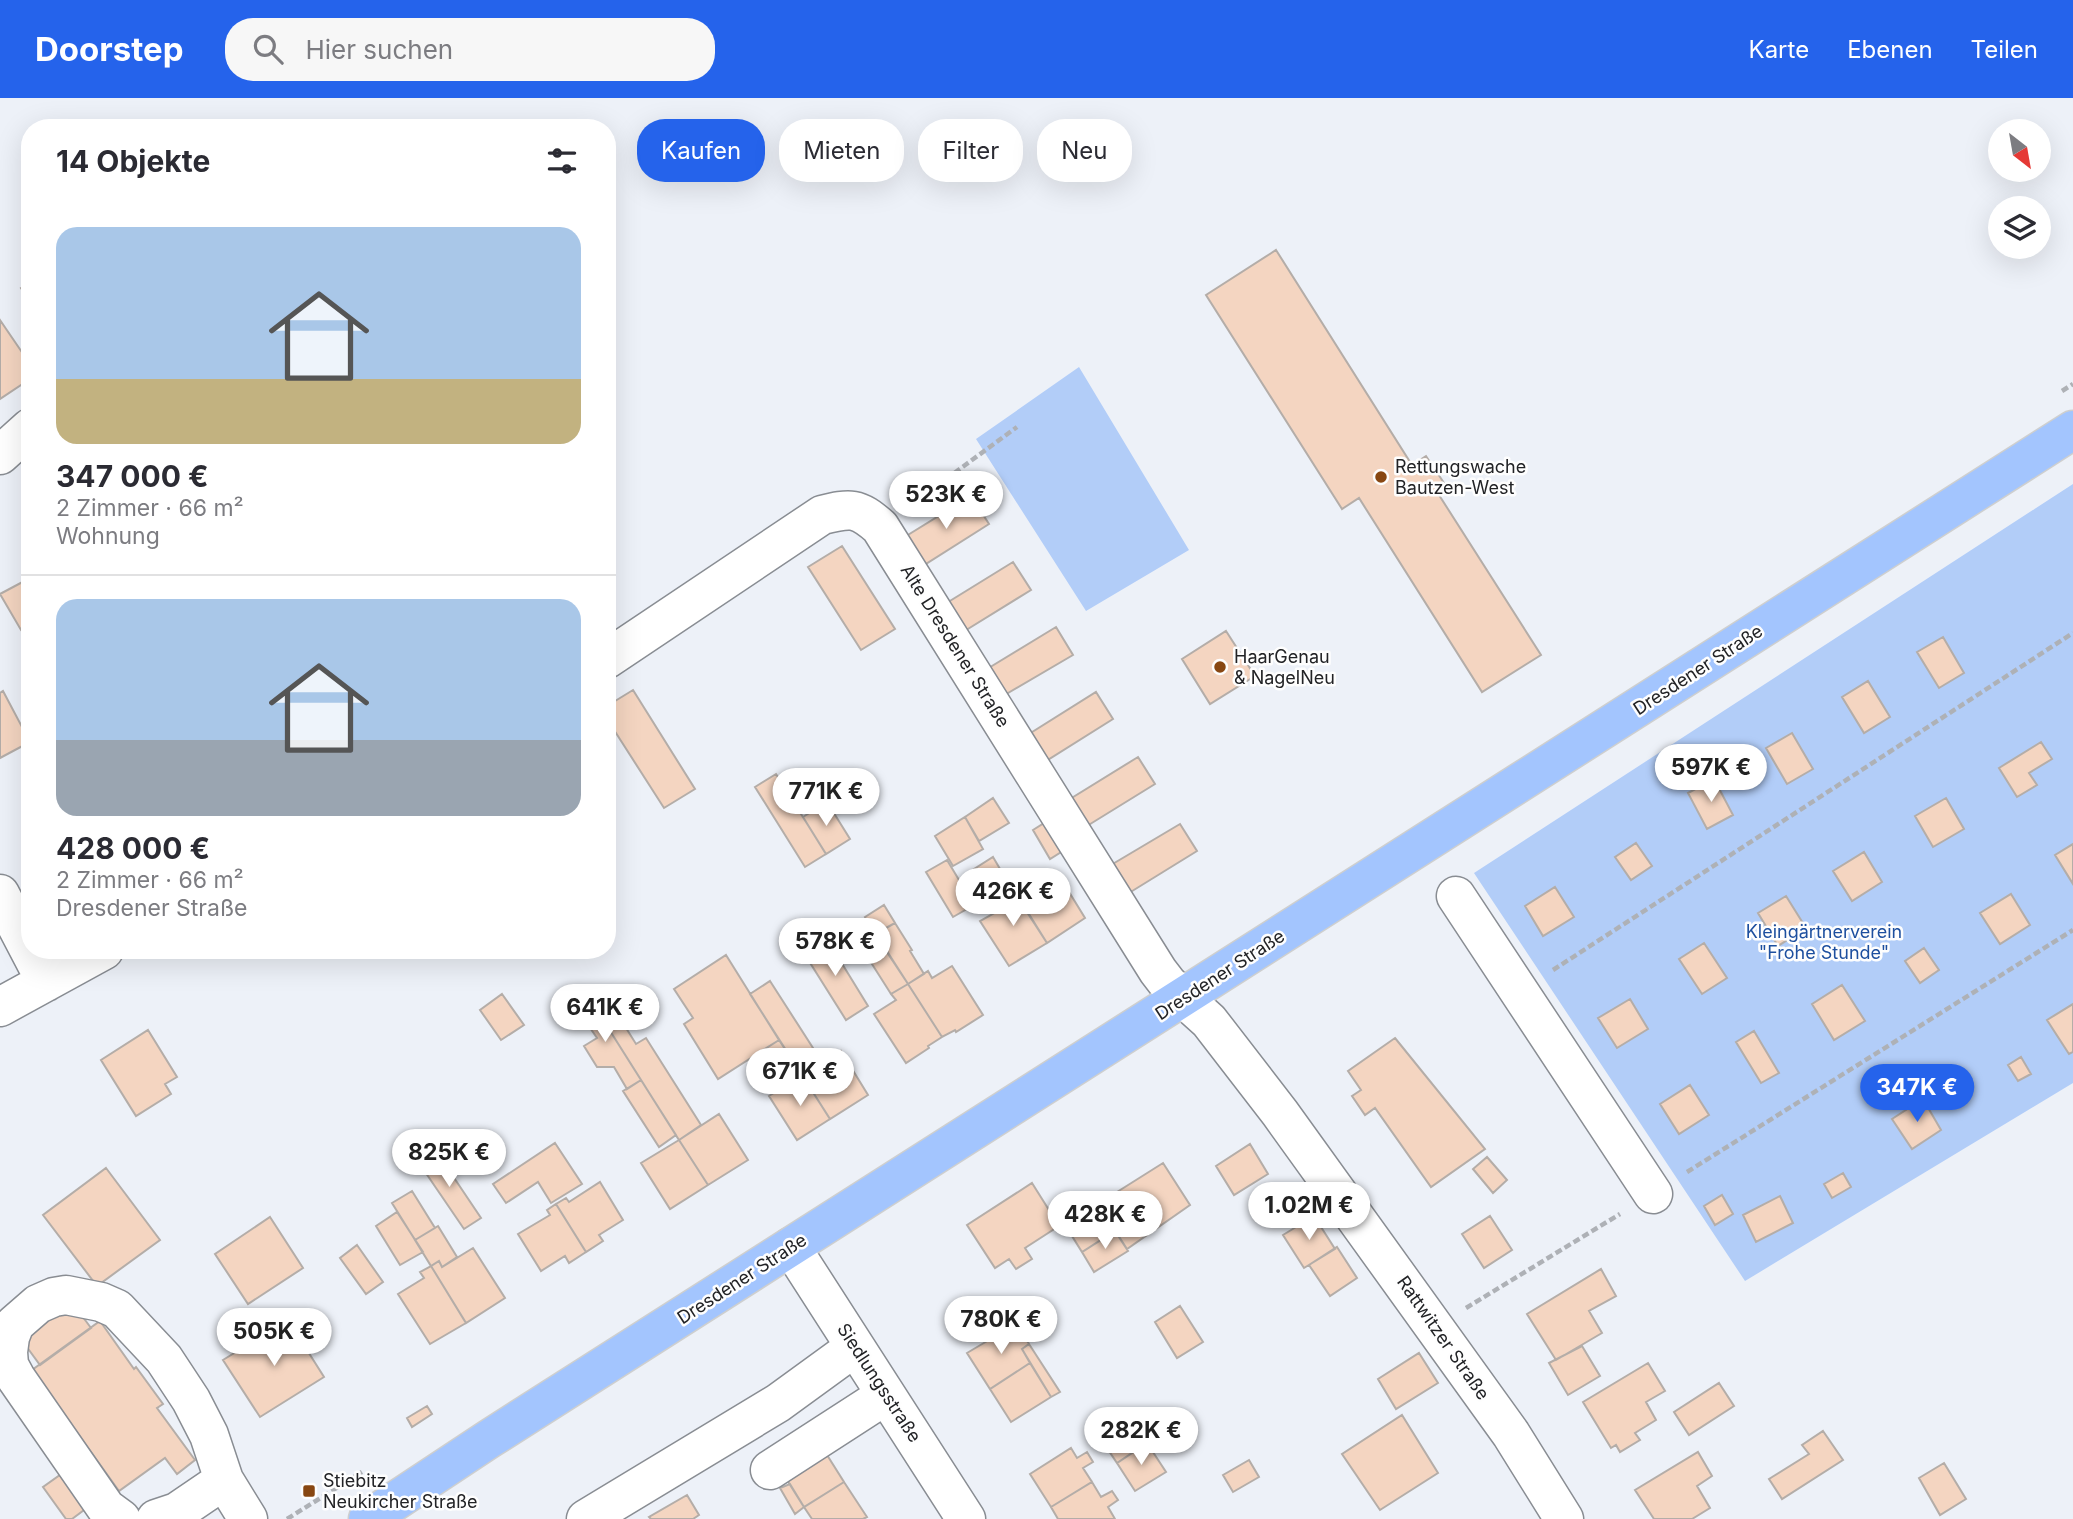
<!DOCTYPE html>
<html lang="de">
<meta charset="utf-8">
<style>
:root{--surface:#fff;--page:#f7f7f7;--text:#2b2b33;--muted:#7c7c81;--line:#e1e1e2;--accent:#2563eb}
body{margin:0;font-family:Inter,sans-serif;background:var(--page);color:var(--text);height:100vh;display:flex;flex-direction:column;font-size:26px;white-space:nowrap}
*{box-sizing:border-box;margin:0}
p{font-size:23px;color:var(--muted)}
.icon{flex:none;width:38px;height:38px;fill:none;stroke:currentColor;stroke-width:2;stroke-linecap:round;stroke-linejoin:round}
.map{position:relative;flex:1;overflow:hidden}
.drawer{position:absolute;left:21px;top:21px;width:595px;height:840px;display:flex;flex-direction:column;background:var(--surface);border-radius:28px;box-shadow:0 7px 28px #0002}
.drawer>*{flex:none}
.banner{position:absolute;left:637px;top:21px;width:665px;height:63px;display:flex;gap:14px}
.needle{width:46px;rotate:149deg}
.tools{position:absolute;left:1988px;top:21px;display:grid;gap:14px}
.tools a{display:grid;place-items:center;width:63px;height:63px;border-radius:50%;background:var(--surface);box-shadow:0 7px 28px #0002;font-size:35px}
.price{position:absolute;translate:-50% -60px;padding:0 16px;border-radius:24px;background:#fff;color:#222;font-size:23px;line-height:46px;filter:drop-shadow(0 2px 4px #0008)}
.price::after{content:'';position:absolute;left:50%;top:42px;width:21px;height:16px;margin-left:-10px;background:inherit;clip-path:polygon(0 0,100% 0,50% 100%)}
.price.on{background:var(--accent);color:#fff}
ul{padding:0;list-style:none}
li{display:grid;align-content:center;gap:14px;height:371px;padding:0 35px}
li+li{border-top:2px solid var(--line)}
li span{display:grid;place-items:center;height:217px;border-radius:21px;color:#555}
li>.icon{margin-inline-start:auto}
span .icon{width:126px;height:126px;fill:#fffc;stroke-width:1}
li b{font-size:30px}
h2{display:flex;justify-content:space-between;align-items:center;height:84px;padding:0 35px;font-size:30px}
.tag{padding:0 24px;border-radius:28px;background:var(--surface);box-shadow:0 7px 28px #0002;font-size:24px;line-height:63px}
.tag.on{background:var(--accent);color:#fff}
header{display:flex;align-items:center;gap:42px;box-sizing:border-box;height:98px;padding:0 35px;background:var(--accent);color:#fff}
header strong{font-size:33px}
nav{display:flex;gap:38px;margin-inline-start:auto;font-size:24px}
.search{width:490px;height:63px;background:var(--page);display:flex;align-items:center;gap:18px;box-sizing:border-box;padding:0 24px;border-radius:28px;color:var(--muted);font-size:26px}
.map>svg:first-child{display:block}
</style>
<header>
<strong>Doorstep</strong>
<div class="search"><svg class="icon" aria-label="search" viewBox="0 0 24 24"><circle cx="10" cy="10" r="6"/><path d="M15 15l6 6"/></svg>Hier suchen</div>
<nav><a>Karte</a><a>Ebenen</a><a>Teilen</a></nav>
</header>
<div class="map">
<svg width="2073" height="1421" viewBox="0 0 2073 1421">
<rect width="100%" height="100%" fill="#edf1f8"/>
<path fill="#b2cdf8" d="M1079,269L1189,452L1086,513L976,341Z
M2073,386V985L1745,1183L1474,775Z"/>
<path fill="#f4d5c1" stroke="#b4ada8" stroke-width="2" d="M1276,152L1412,367L1426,358L1448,391L1439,397L1541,557L1482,594L1359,400L1342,411L1206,197Z
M30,185V204L21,190Z
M0,222L30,266V281L0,301Z
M971,398L989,426L921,469L903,440Z
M842,448L895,531L861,552L808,469Z
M1013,464L1031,492L963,534L945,506Z
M30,480V527L21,532L0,496Z
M1056,529L1073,557L1003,598L987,571Z
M1226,533L1255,578L1210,606L1182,561Z
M1943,539L1964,575L1939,590L1917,554Z
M1868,583L1890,619L1864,635L1842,599Z
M633,592L695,691L664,710L607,621V608Z
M3,593L30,644L0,660V595Z
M1096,594L1113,621L1046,663L1029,636Z
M1792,635L1813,671L1787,686L1766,650Z
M2041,644L2052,661L2029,675L2037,687L2017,699L1999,670Z
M1138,659L1155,686L1087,728L1070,701Z
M776,676L826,756L805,769L755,689Z
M1714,681L1733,717L1707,731L1688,695Z
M993,700L1009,725L979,743L965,719Z
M1946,700L1964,731L1933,749L1915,718Z
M827,704L850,741L826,756L803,719Z
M965,719L983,751L953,768L935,738Z
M1049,722L1066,751L1050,761L1033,732Z
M1180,726L1197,753L1129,795L1111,767Z
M1636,745L1652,768L1631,782L1615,759Z
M2073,746V786L2055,757Z
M1864,754L1882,784L1852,803L1833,773Z
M993,759L1010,788L992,800L974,771Z
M947,762L974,807L953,819L926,774Z
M1058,776L1085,820L1047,845L1019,800Z
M1025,780L1032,792L1019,800L1010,788Z
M1010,788L1047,845L1009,868L980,823L1000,812L992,800Z
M1555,789L1574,819L1543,838L1525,808Z
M2011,796L2030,827L2000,846L1980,815Z
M1786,798L1806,830L1778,848L1758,815Z
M884,807L895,825L875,836L865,819Z
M867,822L908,886L891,896L851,833Z
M895,825L912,852L910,853L924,876L908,886L875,836Z
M825,838L868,908L846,922L802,852Z
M1704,845L1727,880L1702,896L1679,861Z
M1924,850L1939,872L1920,885L1905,863Z
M726,857L779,942L718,981L684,926L693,920L674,891Z
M952,868L983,917L956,934L955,932L942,939L908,886L928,873L932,880Z
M770,883L822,964L802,977L750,896Z
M908,886L942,939L928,948L929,950L906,965L874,916L896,902L891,896Z
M1842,887L1865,923L1834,942L1812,906Z
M601,890L636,946L646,940L701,1027L679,1042L588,898Z
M502,896L524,927L501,942L480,912Z
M588,898L641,982L627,991L614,969H597L584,948L597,940L588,927L585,929L572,908Z
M1630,901L1648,931L1617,950L1598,920Z
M2073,906V954L2069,956L2047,922Z
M148,932L177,979L165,986L171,996L136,1018L101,962Z
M1754,933L1779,975L1761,985L1736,944Z
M1395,940L1485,1051L1431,1089L1375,1010L1365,1017L1352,998L1361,992L1348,973Z
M779,942L802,977L778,992L755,957Z
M841,953L868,997L830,1021L802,977Z
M2021,959L2031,976L2018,983L2008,967Z
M802,977L830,1021L797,1042L769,998Z
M641,982L676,1037L659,1049L623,993Z
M1690,987L1709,1017L1679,1036L1660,1006Z
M1923,1001L1941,1032L1912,1051L1892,1021Z
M719,1016L748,1062L708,1087L679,1042Z
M679,1042L708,1087L670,1111L641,1065Z
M555,1045L582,1086L551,1105L538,1084L506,1105L493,1086Z
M1250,1046L1268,1076L1234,1097L1216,1068Z
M434,1050L481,1120L464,1131L417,1062Z
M1487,1059L1507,1082L1493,1095L1473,1071Z
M1163,1065L1190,1107L1127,1151L1098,1106Z
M106,1070L160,1142L97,1188L43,1117Z
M1843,1075L1851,1089L1832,1100L1824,1086Z
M600,1084L623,1122L599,1137L603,1143L586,1154L556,1106L566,1100L569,1104Z
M1032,1085L1059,1128L1025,1150L1032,1161L1016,1171L1009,1161L995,1170L967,1127Z
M412,1093L435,1130L415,1142L392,1105Z
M1722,1097L1733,1116L1715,1127L1704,1108Z
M1780,1098L1793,1125L1756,1144L1743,1117Z
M1095,1101L1115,1133L1082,1154L1062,1122Z
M556,1106L586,1154L569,1165L565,1158L541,1173L518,1136L550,1117L547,1112Z
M397,1114L423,1154L400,1167L376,1128Z
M1314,1118L1335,1151L1304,1170L1283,1137Z
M1490,1118L1512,1152L1484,1170L1462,1136Z
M270,1119L303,1170L248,1206L215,1156Z
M438,1128L457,1159L442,1169L439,1163L431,1168L415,1142Z
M1115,1133L1128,1153L1094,1174L1082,1154Z
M357,1147L383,1184L366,1196L340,1160Z
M1337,1149L1357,1180L1330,1198L1309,1167Z
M473,1150L505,1200L466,1225L431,1168L439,1163L442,1169Z
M431,1168L466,1225L430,1246L398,1196L424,1180L420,1174Z
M1601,1171L1616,1198L1589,1213L1602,1235L1556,1262L1527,1216Z
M71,1203L91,1230L40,1267L21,1241Z
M1180,1208L1203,1244L1177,1260L1155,1224Z
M288,1222L324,1279L260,1319L223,1262Z
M100,1223L134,1271L136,1269L163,1306L157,1310L195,1362L177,1376L165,1360L119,1393L32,1272Z
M1016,1226L1029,1246L1022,1251L1030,1265L990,1291L967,1255Z
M1029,1246L1060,1294L1051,1299L1022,1251Z
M1582,1248L1600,1278L1568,1297L1549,1265Z
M1419,1255L1438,1285L1396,1311L1378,1281Z
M1030,1265L1051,1299L1011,1324L990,1291Z
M1648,1265L1665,1293L1646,1304L1656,1322L1635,1335L1640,1342L1620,1354L1616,1347L1611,1350L1583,1304Z
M1719,1285L1734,1308L1689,1337L1674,1314Z
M427,1308L432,1316L412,1329L407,1320Z
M1126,1312L1147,1345L1117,1365L1095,1332Z
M1402,1317L1438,1375L1380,1412L1342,1356Z
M1823,1333L1843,1362L1782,1401L1769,1381L1809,1356L1802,1347Z
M1147,1345L1166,1374L1135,1393L1117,1365Z
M822,1349L844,1384L804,1409L782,1374Z
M1071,1350L1077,1360L1087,1354L1093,1364L1083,1370L1092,1384L1051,1409L1030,1376Z
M1698,1354L1712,1378L1697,1388L1710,1410L1692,1421H1654L1635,1392Z
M1249,1362L1259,1379L1233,1394L1223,1377Z
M1944,1365L1966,1401L1940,1417L1919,1380Z
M67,1372L92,1406L72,1421H66L43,1389Z
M844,1384L867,1419L863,1421H812L804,1409Z
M1092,1384L1101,1399L1112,1393L1118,1402L1108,1409L1115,1421H1058L1051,1409Z
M790,1386L804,1409L795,1416L780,1390Z
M687,1397L699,1417L693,1421H651L649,1419Z"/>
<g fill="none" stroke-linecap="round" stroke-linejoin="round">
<defs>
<path id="minor" d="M0,357L30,330
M607,561L822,417C851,410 857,409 880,429L1158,873L1168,886L1209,923L1280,1015L1511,1336L1564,1421
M0,796L46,884
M1456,798L1653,1096
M0,909L104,852
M791,1149L966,1421
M770,1372L886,1297
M121,1421L106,1410L16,1280L9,1267L8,1254L10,1239L15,1226L38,1206L54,1199L66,1197L101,1204L117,1211L164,1261L191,1302L209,1337L224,1382L248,1421
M156,1421L177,1414L224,1382
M586,1421L778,1305L855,1249"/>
<path id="major" d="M368,1421L489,1341L2073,332"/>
</defs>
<use href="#minor" stroke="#898d93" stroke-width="41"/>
<use href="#major" stroke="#cecfcf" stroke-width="41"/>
<path stroke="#aeb1b6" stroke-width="4.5" stroke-dasharray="7 3.5" stroke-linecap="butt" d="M2062,293L2073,286
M912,406L1017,329
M1553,872L2073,535
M1687,1074L2073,832
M1466,1210L1620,1116
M287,1421L362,1374"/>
<use href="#minor" stroke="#fff" stroke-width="38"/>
<use href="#major" stroke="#a3c5fe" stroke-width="38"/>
</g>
<g fill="#884712" stroke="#fefefe" stroke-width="2.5">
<circle cx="1381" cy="379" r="7"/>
<circle cx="1220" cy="569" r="7"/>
<rect x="302" y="1386" width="14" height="14" rx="3.5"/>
</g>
<g text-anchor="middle" stroke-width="5" stroke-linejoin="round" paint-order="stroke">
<g font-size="18" fill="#222326" stroke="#fefefe" text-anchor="start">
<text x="1395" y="375">Rettungswache<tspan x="1395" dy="21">Bautzen-West</tspan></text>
<text x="1234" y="565">HaarGenau<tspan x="1234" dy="21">&amp; NagelNeu</tspan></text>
<text x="323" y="1389">Stiebitz<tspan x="323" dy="21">Neukircher Straße</tspan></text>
</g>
<g font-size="18" fill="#222326" stroke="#fefefe">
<text transform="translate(955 548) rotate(58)" y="6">Alte Dresdener Straße</text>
<text transform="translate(1698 572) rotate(-33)" y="6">Dresdener Straße</text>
<text transform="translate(1220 877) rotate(-33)" y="6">Dresdener Straße</text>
<text transform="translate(742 1181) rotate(-33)" y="6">Dresdener Straße</text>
<text transform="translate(1443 1240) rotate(55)" y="6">Rattwitzer Straße</text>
<text transform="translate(879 1285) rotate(57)" y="6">Siedlungsstraße</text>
</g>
<g font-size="18" fill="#1d4f9f" stroke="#fefefe">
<text x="1824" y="840">Kleingärtnerverein<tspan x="1824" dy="21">"Frohe Stunde"</tspan></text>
</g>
</g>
</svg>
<div class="tools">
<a><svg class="needle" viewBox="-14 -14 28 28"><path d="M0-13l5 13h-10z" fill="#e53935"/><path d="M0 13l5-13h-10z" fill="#7c7c81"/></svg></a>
<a><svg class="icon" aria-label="layers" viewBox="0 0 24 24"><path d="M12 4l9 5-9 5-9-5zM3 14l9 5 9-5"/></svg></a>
</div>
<b class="price" style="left:946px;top:433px">523K €</b>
<b class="price" style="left:1711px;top:706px">597K €</b>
<b class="price" style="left:826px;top:730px">771K €</b>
<b class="price" style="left:1013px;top:830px">426K €</b>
<b class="price" style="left:835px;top:880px">578K €</b>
<b class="price" style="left:605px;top:946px">641K €</b>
<b class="price" style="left:800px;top:1010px">671K €</b>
<b class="price on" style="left:1917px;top:1026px">347K €</b>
<b class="price" style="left:449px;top:1091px">825K €</b>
<b class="price" style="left:1309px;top:1144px">1.02M €</b>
<b class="price" style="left:1105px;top:1153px">428K €</b>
<b class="price" style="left:1001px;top:1258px">780K €</b>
<b class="price" style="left:274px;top:1270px">505K €</b>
<b class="price" style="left:1141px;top:1369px">282K €</b>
<div class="banner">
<a class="tag on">Kaufen</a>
<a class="tag">Mieten</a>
<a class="tag">Filter</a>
<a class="tag">Neu</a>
</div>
<section class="drawer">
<h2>14 Objekte<svg class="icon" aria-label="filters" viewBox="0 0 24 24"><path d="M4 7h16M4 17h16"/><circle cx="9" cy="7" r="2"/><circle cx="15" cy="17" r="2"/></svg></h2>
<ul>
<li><span style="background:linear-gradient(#a9c7e8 70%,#c2b280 0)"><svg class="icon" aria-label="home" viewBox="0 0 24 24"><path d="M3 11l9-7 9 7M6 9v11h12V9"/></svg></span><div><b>347 000 €</b><p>2 Zimmer · 66 m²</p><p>Wohnung</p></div></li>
<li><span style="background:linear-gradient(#a9c7e8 65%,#9aa5b1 0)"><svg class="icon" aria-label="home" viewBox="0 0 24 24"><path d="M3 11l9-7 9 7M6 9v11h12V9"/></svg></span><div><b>428 000 €</b><p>2 Zimmer · 66 m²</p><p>Dresdener Straße</p></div></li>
</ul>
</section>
</div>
